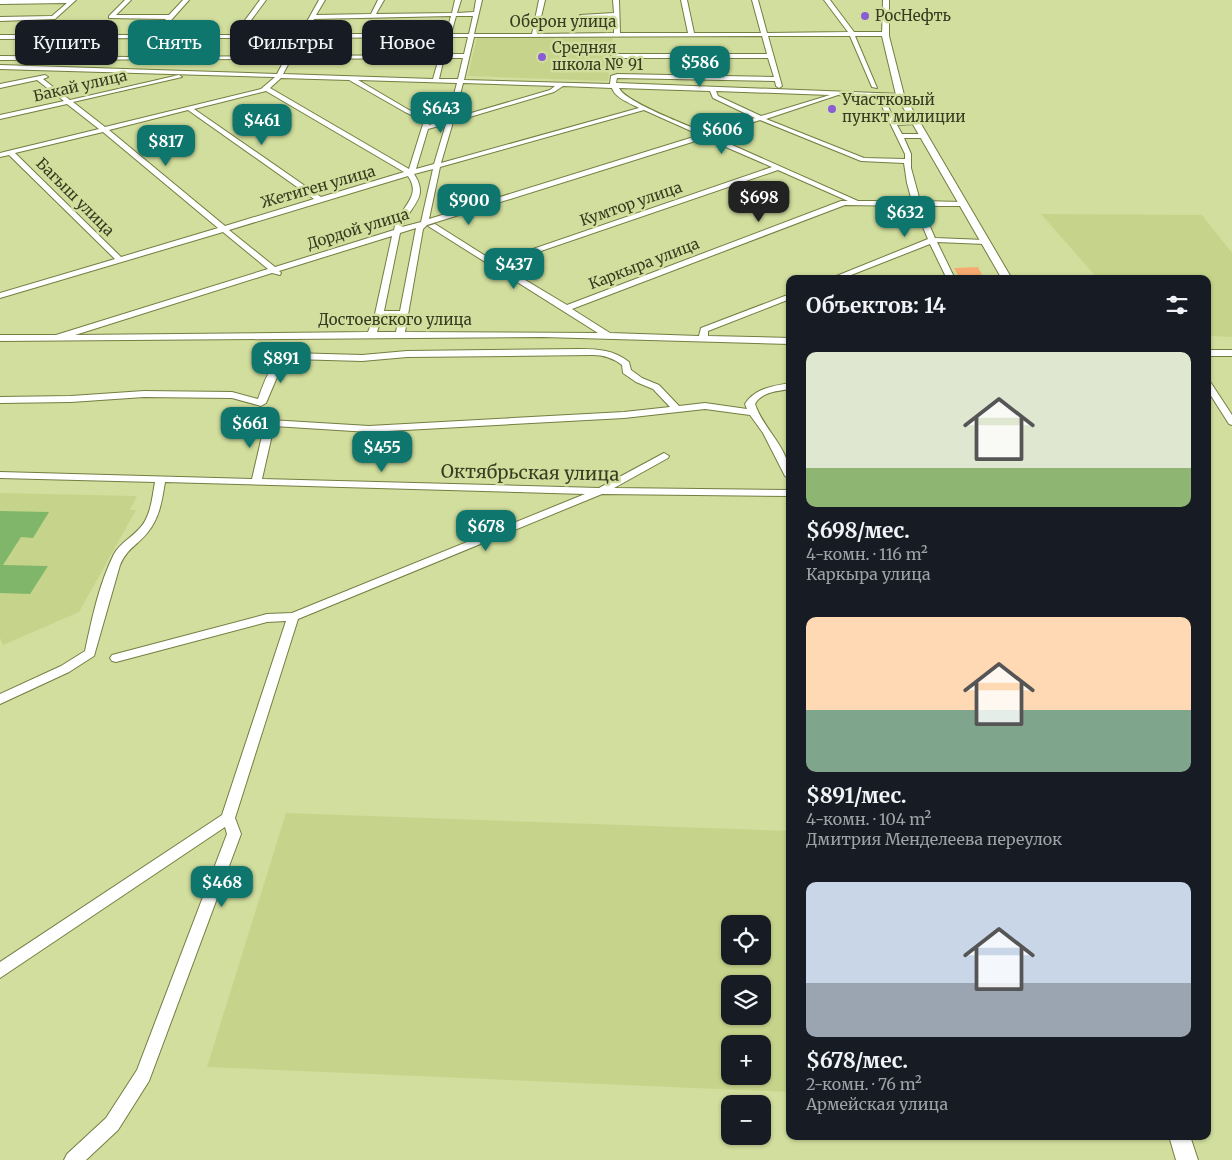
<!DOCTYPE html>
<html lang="ru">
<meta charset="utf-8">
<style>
:root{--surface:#171b24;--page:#20242c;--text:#f1f3f6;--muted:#9ea1a6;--accent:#0f766e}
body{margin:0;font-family:Merriweather,serif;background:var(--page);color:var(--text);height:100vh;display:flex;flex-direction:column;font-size:19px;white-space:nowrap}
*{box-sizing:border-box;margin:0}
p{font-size:16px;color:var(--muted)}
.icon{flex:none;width:28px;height:28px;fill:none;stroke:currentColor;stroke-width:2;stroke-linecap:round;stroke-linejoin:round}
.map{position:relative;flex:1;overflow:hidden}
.side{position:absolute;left:786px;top:275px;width:425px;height:865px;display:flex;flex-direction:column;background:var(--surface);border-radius:10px;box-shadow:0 1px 4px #0004}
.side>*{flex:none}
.guide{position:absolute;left:15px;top:20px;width:475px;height:45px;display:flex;gap:10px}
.controls{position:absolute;left:721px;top:915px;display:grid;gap:10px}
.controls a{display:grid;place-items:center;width:50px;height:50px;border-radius:10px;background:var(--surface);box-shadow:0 1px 4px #0004;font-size:25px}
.price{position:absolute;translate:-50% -42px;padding:0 11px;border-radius:10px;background:var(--accent);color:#fff;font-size:16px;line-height:32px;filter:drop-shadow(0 1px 2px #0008)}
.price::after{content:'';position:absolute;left:50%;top:30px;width:15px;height:11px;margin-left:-8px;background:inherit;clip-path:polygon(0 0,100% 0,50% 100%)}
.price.active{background:#222;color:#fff}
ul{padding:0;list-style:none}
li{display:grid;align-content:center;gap:10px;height:265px;padding:0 20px}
li span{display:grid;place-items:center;height:155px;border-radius:10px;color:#555}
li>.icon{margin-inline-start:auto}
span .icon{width:90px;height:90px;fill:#fffc;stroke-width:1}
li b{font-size:21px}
h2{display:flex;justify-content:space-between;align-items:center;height:60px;padding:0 20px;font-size:21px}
.pill{padding:0 18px;border-radius:10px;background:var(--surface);box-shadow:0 1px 4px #0004;font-size:18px;line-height:45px}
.pill.active{background:var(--accent);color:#fff}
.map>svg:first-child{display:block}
</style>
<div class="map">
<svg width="1232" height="1160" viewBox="0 0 1232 1160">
<rect width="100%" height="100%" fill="#d1de9d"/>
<path fill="#c6d48b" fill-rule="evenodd" d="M477,37H613L608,81L468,76Z
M1041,214L1202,215L1232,253V337L1208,336V279H1098Z
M0,493L137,496L130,510H136L79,612L3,645L0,638Z
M286,813L790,831V1092L207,1067ZM730,924H762V956H730ZM730,984H762V1016H730ZM730,1044H762V1076H730Z"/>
<path fill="#f6aa71" d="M978,267L984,279H960L954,268Z"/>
<path fill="#7fb669" d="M0,511L49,512L33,538L21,537L3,565L48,566L30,594L0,593Z"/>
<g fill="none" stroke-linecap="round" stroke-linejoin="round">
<defs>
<path id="minor" d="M0,0H76L55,19L0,21V17L52,16L67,3L0,4Z
M125,0H131L116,15H169L183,0H189L158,35H234L260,0H266L240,35L300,34L319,0H325L316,15L371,14L378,0H384L376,14L452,13L455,0H461L457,13L474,12L476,0H482L474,34H532L539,0H545L537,34L614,33V16L583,17L580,15L614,13L613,0H619L620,33H688L681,0H687L694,33H761L752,0H758L767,33L848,32L824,0H830L854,32H886L889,34L886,36H855L877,88L872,87L850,36H768L782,86L779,88L776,86L775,81L617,78L616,83L902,94L903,95L900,97L883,96L895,121L915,120L918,122L915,124L897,125L902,134H923L926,136L923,138H904L911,154V168L920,201L963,202L967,204L963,206H921L935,238L985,240L989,242L985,244L937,242L955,279H947L930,244L841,279H829L928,239L914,206L845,205L572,309L610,333L699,336L701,328L790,294V299L708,331V336L790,338V344L543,337L0,341V335H56L268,269L223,232L0,298V293L115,259L9,155L0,157V153L8,151L99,129L67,104L0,119V115L64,101L37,80L0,88V84L45,75L48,77L43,79L70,100L179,75L182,77L73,102L105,127L261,89L275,77L0,69V65L277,74L285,59L0,60V56L132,57L149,38L0,39V35H152L166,19L109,18V16ZM451,16L446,34H305L314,19ZM456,16H473L469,34H451ZM762,36L767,54H614L611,56L614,58H768L774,77L617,74L611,76L610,84L464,80L474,37ZM445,37L440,55L293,56L303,38ZM450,37H468L464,54H445ZM155,38H298L287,56L138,57ZM439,58L433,79L283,74L291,59ZM444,58H463L458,79H439ZM281,78L349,80L405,112L424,121L409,169L270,88ZM358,80L457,83L447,120L429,125V119L409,110ZM463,83L555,86L550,90L454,118ZM563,86L612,88C615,98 630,103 639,108L441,163L453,122L554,92ZM619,88L710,91L713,98L755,118L706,133C689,126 625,102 619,88ZM266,91L404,172L321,197L194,109ZM716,91L830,95L761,116L718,96ZM838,95L877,96L905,154V159L864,158L766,119ZM188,110L314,199L225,226L109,130ZM644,110L700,135L429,219L440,167ZM760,120L861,161L904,163L907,183L912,201H858L712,136ZM446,124L434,164L416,169L428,129ZM103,132L218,228L121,257L15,153ZM705,138L772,167L495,262L435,224L428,226L598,333L405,332L423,229L427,225ZM433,169L421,222L402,227C410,205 430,198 414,174ZM778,170L848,201H841L567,305L500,265ZM408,176C419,192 409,201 400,215C397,219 395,225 394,230L275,267L229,230ZM416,228L400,311H384L400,233ZM392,236L375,314L368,332L75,335L272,273L280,275L281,273L279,271ZM382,316H399L396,332H377Z
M580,349C598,349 614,350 629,362L631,370L642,378L659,385L679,406L705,403L747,409L745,404C755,388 773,386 790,383V389C778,391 761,392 755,404C764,431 790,447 790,479L785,476L763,433L750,415L705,409L624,418L369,432L274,426L262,479L599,488L664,453L669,456L668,458L614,488L790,490V496L602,494L298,619L235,818L241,834L149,1081L118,1130L86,1160H64L67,1154L106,1118L137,1070L227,834L225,827L0,978V962L222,815L286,621L267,622L116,662L112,661L110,658L112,655L267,614L292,613L585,494L165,482C162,500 160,517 148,532C137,546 128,547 120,565L94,656L69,672L0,704V694L61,666L85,651C92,618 99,584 114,554C120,543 131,538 139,529C151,517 152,498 155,482L0,478V472L252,479L265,423L270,420L369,426L624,412L670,407L653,389L636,382L623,373L622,365C613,358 604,355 592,355L407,357L362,361L292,359L280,370L266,403L261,406L232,398L144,397L71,402L0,403V397L71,396L144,391L232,392L258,399C264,383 271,359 290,353L362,355L407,351Z
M1208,382L1211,383L1232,415V425L1229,424L1208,391Z"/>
<path id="major" d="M883,0H889V36L904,95L1012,279H1002L896,95L882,36Z
M1208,350H1232V356H1208Z
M1169,1136H1190L1198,1160H1176Z"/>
</defs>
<use href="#minor" stroke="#737e41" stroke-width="2"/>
<use href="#major" stroke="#737e41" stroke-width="2"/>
<use href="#minor" fill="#fff" fill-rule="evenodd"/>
<use href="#major" fill="#fff" fill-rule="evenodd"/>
</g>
<g fill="#895dd6" stroke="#d1de9d" stroke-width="2">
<circle cx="865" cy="16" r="5"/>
<circle cx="542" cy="57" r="5"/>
<circle cx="832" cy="109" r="5"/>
</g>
<g text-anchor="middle" stroke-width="5" stroke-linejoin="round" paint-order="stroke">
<g font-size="15" fill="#363b21" stroke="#d1de9d" text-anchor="start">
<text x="875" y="21">РосНефть</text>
<text x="552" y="53">Средняя<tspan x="552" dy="17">школа № 91</tspan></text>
<text x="842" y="105">Участковый<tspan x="842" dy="17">пункт милиции</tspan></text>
</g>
<g font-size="15" fill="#363b21" stroke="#d1de9d">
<text x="563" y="27">Оберон улица</text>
<text transform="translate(80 86) rotate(-13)" y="5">Бакай улица</text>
<text transform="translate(318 187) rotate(-16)" y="5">Жетиген улица</text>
<text transform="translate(75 197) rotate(45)" y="5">Багыш улица</text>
<text transform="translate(631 204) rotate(-19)" y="5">Кумтор улица</text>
<text transform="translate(358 229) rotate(-17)" y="5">Дордой улица</text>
<text transform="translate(644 264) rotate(-21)" y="5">Каркыра улица</text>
<text x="395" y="325">Достоевского улица</text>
</g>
<g font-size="18" fill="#363b21" stroke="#d1de9d">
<text transform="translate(530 473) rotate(1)" y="6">Октябрьская улица</text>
</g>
</g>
</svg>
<div class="controls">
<a><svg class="icon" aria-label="locate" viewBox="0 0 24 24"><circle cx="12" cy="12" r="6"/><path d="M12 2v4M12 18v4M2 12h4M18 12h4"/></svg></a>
<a><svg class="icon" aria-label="layers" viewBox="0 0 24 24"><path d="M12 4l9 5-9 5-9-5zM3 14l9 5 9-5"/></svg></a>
<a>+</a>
<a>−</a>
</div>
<b class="price" style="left:700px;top:88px">$586</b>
<b class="price" style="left:441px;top:134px">$643</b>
<b class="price" style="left:262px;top:146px">$461</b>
<b class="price" style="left:722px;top:155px">$606</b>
<b class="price" style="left:166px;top:167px">$817</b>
<b class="price active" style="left:759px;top:223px">$698</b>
<b class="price" style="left:469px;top:226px">$900</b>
<b class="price" style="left:905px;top:238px">$632</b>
<b class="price" style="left:514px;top:290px">$437</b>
<b class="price" style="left:281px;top:384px">$891</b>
<b class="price" style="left:250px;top:449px">$661</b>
<b class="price" style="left:382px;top:473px">$455</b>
<b class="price" style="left:486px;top:552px">$678</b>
<b class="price" style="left:222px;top:908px">$468</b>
<div class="guide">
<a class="pill">Купить</a>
<a class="pill active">Снять</a>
<a class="pill">Фильтры</a>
<a class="pill">Новое</a>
</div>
<section class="side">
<h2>Объектов: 14<svg class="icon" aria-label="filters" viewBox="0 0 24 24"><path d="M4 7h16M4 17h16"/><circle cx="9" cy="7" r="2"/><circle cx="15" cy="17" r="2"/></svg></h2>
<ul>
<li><span style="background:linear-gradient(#dfe7d0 75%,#8fb573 0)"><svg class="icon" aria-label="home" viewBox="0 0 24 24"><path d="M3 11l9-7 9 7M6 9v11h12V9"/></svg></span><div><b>$698/мес.</b><p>4-комн. · 116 m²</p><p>Каркыра улица</p></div></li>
<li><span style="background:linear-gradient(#ffd9b3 60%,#7fa58c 0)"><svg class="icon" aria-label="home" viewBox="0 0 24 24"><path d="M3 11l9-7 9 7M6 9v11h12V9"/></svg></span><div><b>$891/мес.</b><p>4-комн. · 104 m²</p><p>Дмитрия Менделеева переулок</p></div></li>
<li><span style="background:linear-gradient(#c9d6e8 65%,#9aa5b1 0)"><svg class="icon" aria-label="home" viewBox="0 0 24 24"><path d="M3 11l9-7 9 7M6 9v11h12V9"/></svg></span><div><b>$678/мес.</b><p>2-комн. · 76 m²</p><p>Армейская улица</p></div></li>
</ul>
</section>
</div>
